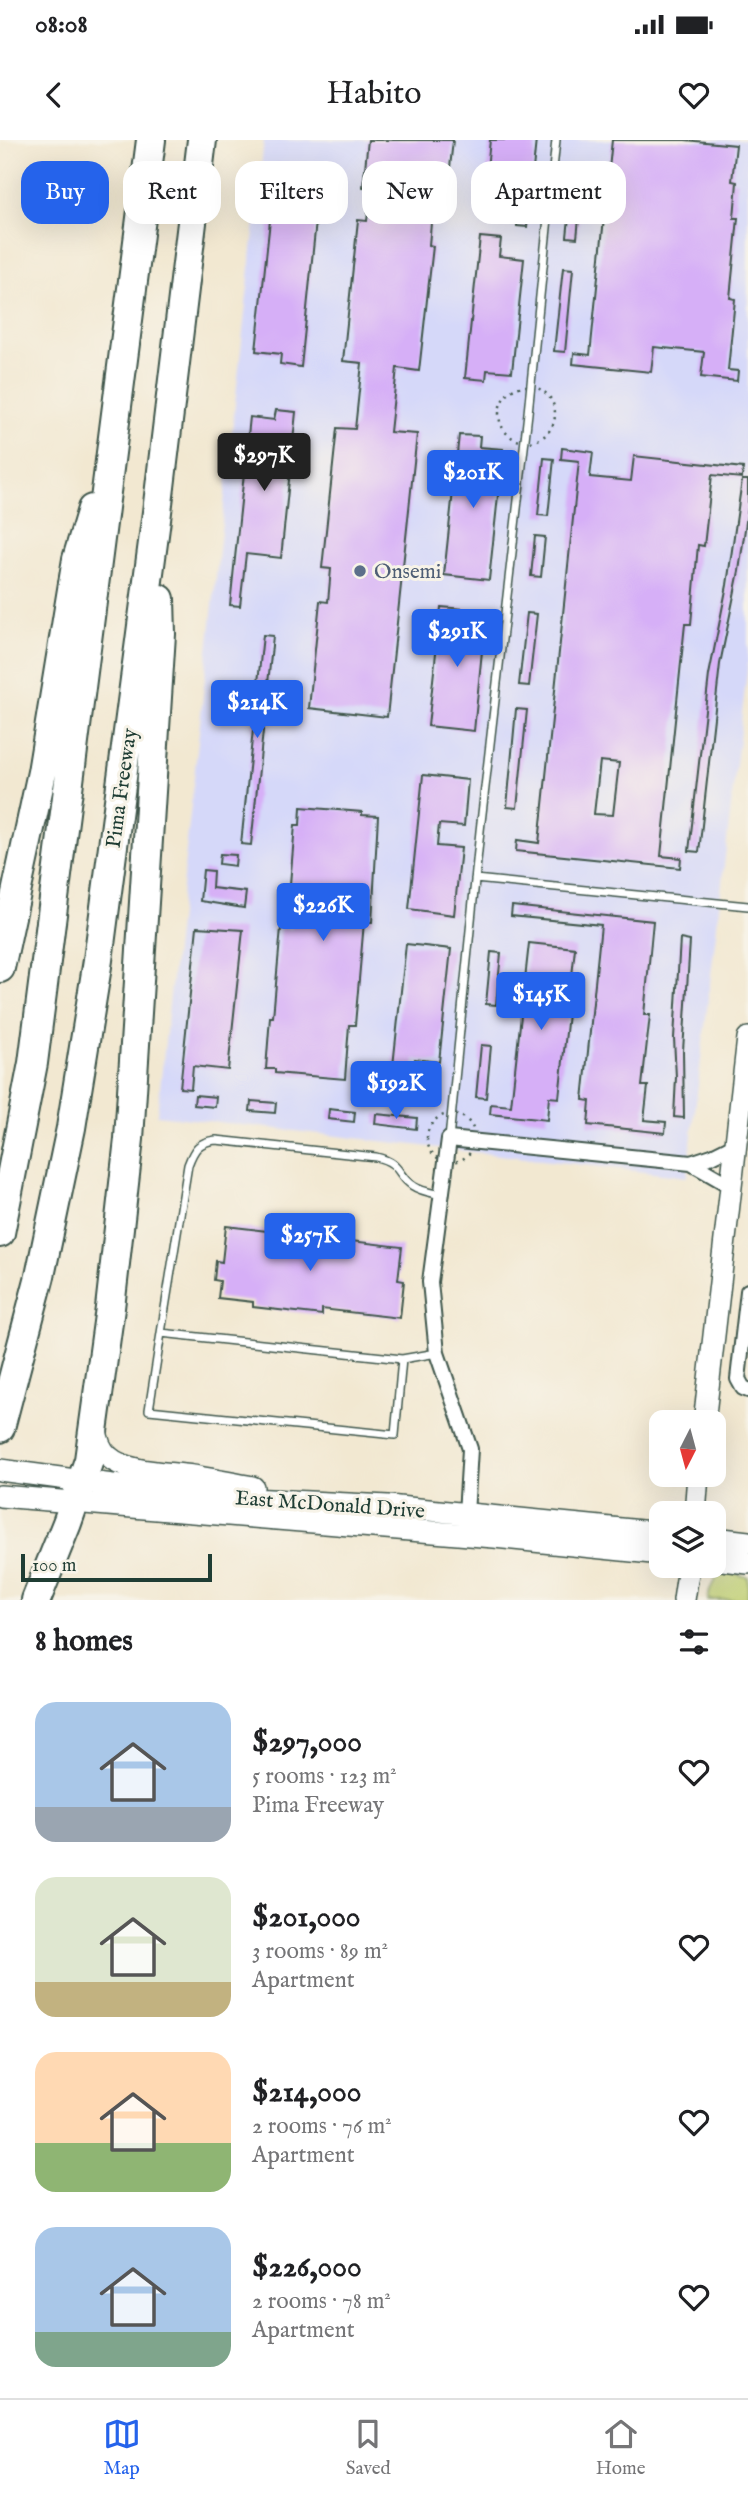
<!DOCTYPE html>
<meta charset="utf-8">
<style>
:root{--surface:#fff;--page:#f2f2f2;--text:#202124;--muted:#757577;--line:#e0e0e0;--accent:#2563eb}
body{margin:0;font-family:"IM FELL English",serif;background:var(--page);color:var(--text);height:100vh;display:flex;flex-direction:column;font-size:26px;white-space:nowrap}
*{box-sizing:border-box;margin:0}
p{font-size:23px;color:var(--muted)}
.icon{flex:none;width:38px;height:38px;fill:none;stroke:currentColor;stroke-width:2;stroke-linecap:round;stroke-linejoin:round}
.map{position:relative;height:1460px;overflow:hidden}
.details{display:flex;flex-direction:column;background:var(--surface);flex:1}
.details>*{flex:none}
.top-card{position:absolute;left:21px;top:21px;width:707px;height:63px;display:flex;gap:14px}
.needle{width:46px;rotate:186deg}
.buttons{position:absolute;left:649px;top:1270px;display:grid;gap:14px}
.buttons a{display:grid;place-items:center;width:77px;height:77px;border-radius:14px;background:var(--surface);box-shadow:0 7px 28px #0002;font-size:35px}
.scale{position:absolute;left:21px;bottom:18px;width:191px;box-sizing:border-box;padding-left:7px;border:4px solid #1f3d34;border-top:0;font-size:19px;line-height:24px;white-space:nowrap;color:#1f3d34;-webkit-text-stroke:5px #f7f3e8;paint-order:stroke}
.price{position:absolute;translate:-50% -60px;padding:0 16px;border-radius:7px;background:var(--accent);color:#fff;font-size:23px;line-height:46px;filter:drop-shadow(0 2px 4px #0008)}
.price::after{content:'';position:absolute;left:50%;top:42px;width:21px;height:16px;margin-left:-10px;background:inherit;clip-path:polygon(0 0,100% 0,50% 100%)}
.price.current{background:#222;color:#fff}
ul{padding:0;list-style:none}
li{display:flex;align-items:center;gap:21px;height:175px;padding:0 35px}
li span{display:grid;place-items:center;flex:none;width:196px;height:140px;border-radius:21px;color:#555}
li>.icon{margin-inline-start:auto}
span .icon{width:84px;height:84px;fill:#fffc;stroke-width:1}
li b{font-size:30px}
h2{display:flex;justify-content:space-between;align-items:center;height:84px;padding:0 35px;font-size:30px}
.chip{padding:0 24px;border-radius:21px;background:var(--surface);box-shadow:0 7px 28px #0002;font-size:24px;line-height:63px}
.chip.current{background:var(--accent);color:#fff}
.status{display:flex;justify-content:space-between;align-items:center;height:49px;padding:0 35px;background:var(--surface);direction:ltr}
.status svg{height:19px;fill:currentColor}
header{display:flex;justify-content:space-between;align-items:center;height:91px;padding:0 35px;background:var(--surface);font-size:32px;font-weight:600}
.dock{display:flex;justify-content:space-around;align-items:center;height:98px;border-top:2px solid var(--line);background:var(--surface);font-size:19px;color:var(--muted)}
.dock a{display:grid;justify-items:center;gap:4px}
.dock .current{color:var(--accent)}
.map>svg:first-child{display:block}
</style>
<div class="status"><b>08:08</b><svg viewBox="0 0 49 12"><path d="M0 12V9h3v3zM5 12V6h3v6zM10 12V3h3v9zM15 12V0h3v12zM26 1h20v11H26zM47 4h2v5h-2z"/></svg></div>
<header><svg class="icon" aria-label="back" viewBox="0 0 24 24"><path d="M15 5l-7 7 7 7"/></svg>Habito<svg class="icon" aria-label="heart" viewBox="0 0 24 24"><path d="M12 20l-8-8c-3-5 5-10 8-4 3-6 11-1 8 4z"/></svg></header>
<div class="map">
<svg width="748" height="1460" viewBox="0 0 748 1460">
<rect width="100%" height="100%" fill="#f7f3e8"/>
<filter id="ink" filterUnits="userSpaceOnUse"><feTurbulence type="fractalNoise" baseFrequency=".0143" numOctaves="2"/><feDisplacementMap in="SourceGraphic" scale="14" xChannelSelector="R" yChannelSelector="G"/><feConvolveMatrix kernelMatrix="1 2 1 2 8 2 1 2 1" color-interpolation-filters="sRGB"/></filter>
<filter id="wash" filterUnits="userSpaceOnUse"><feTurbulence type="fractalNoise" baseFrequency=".00686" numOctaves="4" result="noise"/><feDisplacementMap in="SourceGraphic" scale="28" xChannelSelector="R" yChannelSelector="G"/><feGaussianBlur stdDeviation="1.57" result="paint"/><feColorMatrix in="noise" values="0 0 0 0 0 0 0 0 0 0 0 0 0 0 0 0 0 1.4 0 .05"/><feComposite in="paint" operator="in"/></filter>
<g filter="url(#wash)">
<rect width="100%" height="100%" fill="#f2e8d1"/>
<path fill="#d5d8f9" d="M264,0H748V523L687,1037L157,975Z"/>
<path fill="#bdcd70" stroke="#6e8552" stroke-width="2" d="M732,1433L748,1437V1460H708C710,1445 715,1434 732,1433Z"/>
<g id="blocks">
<path fill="#d6aff7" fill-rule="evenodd" d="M368,0H453L445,74L432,72L429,105L433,106L419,231L397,228L390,292L417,294L387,577L309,568L320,461L328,462L331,429L322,428L337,288L355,289L362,223L343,221L358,80L367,81L371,48L363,47Z
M490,0H536L527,87L517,86L518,71L483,67Z
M612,0H685L736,5L732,41L737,42L734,78H738L730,158L735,159L728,230L738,231L737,241L701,237L704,212L654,207L651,232L573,224L574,213L590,215Z
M276,24L286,25L281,78L316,81L301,227L280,224L281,214L256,211Z
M574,29L584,30L577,98L567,97Z
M480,97L501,99L499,116L524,119L512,232L487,230L486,240L465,238Z
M563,128L573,129L565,212L554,211Z
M276,270L296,272L281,418L246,414L240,466L230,465L250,277L274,280Z
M459,295L480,296L479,307L503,309L489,440L444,435Z
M562,308L593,312L590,337L631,341L634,316L743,328L742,338L712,335L704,406L698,405L691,484H685L661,716L681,718L680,728L516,711L517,700L539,703L579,321L561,319ZM600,621L619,623L613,675L594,674Z
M544,318L554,319L548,376L538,375Z
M742,340H748V368L739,431L720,524L699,712L689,711L709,535L727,445Z
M535,396L545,397L541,437L531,436Z
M441,467L486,471L474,591L428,586Z
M527,473L537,474L529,546L519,545Z
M263,495L273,496L251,705L241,704Z
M516,569L527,570L517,668L507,667Z
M423,635L468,640L464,686L439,684L437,706L461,708L454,775L409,769Z
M301,667L362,672V675L378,676L372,782H364L355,885H349L345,939L275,933V929H266L270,877H273L281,788L292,789L295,757L289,756L295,685H300Z
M220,714L236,715L235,726L219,724Z
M203,730L213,731L212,748L246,752L244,768L200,761Z
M512,766L653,781L644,875H650L642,946H648L644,980L666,982L665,993L588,985L590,961L583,960L601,785L511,776Z
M197,787L243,790L228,930L193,926L191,949L180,948Z
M680,799L690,801L683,911L684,978L674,977L676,937L674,898Z
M529,803L575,808L559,958L549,957L547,980L490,974L491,964L511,966Z
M406,804L451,809L439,922L415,919L412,947L391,945Z
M491,812L501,813L496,865L486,864Z
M481,905L491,906L486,958L476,957Z
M195,955L216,957L215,967L194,965Z
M251,961L276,963L275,973L250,971Z
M329,969L355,972L354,982L328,979Z
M376,974L417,978L416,989L375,984Z
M226,1086L402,1107L398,1140L404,1141L400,1178L322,1169V1175L253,1167V1162L218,1158L220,1141L214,1140L216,1121L222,1122Z"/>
</g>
</g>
<g filter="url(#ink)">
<use href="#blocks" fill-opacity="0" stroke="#3f574c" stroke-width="2"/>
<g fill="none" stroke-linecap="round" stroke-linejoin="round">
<defs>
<path id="lane" d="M475,739L748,766
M449,999L480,691L528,273L556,0
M161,1193L188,1025C194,1009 198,1002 216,1000L376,1017C402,1023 396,1035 413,1046C420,1051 432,1053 441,1055
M402,1219L395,1295L149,1270L161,1193L402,1219L437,1213"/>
<path id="street" d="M691,1023L712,1016L736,1004
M748,1151L738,1239L743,1248L748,1250
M466,1374L470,1309L437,1213L430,1142L449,999L691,1023L731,1046"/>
<path id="secondary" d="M704,1283L748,898
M96,1288C97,1299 100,1310 109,1317C127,1334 174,1332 199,1337C217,1340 235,1344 253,1347
M0,1330L195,1356L388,1366L662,1393
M0,1356L494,1397L662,1414
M695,1374L698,1335
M714,1398L748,1402
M714,1419L748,1423
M684,1460L689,1426"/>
<path id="highway" d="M0,828L42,632L77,419L92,369
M0,1093L33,923L151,0
M0,1288L40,1136L71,988L98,820L157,372L202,0
M36,1460L67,1383L89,1320L110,1168L129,999L161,494L160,459"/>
</defs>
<use href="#lane" stroke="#3f574c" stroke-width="10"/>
<use href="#street" stroke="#3f574c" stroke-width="18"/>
<use href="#secondary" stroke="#3f574c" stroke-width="24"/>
<use href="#highway" stroke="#3f574c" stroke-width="32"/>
<path stroke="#3f574c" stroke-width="2.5" stroke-dasharray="2 5" stroke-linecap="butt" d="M499 274a28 28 0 1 1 56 0a28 28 0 1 1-56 0Z
M427 998a24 24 0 1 1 48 0a24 24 0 1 1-48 0Z"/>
<use href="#lane" stroke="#fff" stroke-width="7"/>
<use href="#street" stroke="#fff" stroke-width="14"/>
<use href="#secondary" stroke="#fff" stroke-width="21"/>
<use href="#highway" stroke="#fff" stroke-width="28"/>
</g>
</g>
<circle fill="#5c6f8a" stroke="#f7f3e8" stroke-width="2.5" cx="360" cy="431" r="7"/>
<g text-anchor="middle" stroke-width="6" stroke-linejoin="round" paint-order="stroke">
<g font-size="21" fill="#4e5e75" stroke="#f7f3e8" text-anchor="start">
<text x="374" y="438">Onsemi</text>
</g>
<g font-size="21" fill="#1f3d34" stroke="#f7f3e8">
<text transform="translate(121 648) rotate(-82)" y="7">Pima Freeway</text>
<text transform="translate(330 1364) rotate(4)" y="7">East McDonald Drive</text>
</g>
</g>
</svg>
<div class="buttons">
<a><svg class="needle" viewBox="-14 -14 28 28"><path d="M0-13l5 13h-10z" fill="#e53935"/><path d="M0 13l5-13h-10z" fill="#757577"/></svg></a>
<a><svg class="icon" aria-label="layers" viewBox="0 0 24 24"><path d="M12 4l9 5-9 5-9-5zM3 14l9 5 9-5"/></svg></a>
</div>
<div class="scale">100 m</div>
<b class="price current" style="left:264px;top:353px">$297K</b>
<b class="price" style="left:473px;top:370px">$201K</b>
<b class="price" style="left:457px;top:529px">$291K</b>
<b class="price" style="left:257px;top:600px">$214K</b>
<b class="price" style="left:323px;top:803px">$226K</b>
<b class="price" style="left:541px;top:892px">$145K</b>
<b class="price" style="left:396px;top:981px">$192K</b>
<b class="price" style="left:310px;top:1133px">$257K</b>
<div class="top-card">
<a class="chip current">Buy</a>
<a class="chip">Rent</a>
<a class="chip">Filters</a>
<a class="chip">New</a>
<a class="chip">Apartment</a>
</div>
</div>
<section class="details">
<h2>8 homes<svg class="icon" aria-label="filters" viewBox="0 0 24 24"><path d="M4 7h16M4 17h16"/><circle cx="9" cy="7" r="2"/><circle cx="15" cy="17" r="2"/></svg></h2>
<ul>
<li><span style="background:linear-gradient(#a9c7e8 75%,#9aa5b1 0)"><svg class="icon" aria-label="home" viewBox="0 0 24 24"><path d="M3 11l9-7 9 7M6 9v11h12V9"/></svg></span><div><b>$297,000</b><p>5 rooms · 123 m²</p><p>Pima Freeway</p></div><svg class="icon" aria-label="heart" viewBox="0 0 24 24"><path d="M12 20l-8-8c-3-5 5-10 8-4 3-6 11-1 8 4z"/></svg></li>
<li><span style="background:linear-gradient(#dfe7d0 75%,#c2b280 0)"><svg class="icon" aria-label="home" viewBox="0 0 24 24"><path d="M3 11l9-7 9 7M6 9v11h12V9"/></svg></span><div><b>$201,000</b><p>3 rooms · 89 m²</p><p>Apartment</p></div><svg class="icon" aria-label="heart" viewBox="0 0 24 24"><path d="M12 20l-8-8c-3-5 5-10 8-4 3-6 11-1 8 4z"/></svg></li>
<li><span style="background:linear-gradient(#ffd9b3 65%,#8fb573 0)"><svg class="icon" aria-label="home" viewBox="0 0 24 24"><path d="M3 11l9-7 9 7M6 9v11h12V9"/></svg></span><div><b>$214,000</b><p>2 rooms · 76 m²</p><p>Apartment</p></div><svg class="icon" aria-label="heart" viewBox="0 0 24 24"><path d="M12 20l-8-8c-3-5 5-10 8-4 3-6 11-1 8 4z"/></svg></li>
<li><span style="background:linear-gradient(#a9c7e8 75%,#7fa58c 0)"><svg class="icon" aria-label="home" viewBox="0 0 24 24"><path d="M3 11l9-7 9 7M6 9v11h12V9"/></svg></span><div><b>$226,000</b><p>2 rooms · 78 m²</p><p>Apartment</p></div><svg class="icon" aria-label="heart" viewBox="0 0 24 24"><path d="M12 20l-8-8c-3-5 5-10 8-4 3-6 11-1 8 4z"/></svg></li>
</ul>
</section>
<nav class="dock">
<a class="current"><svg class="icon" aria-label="map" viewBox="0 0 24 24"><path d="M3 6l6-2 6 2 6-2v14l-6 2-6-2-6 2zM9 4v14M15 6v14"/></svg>Map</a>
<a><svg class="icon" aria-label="saved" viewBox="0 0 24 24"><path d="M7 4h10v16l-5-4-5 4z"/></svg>Saved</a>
<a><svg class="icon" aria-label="home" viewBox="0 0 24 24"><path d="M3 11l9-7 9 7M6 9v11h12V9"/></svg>Home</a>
</nav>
